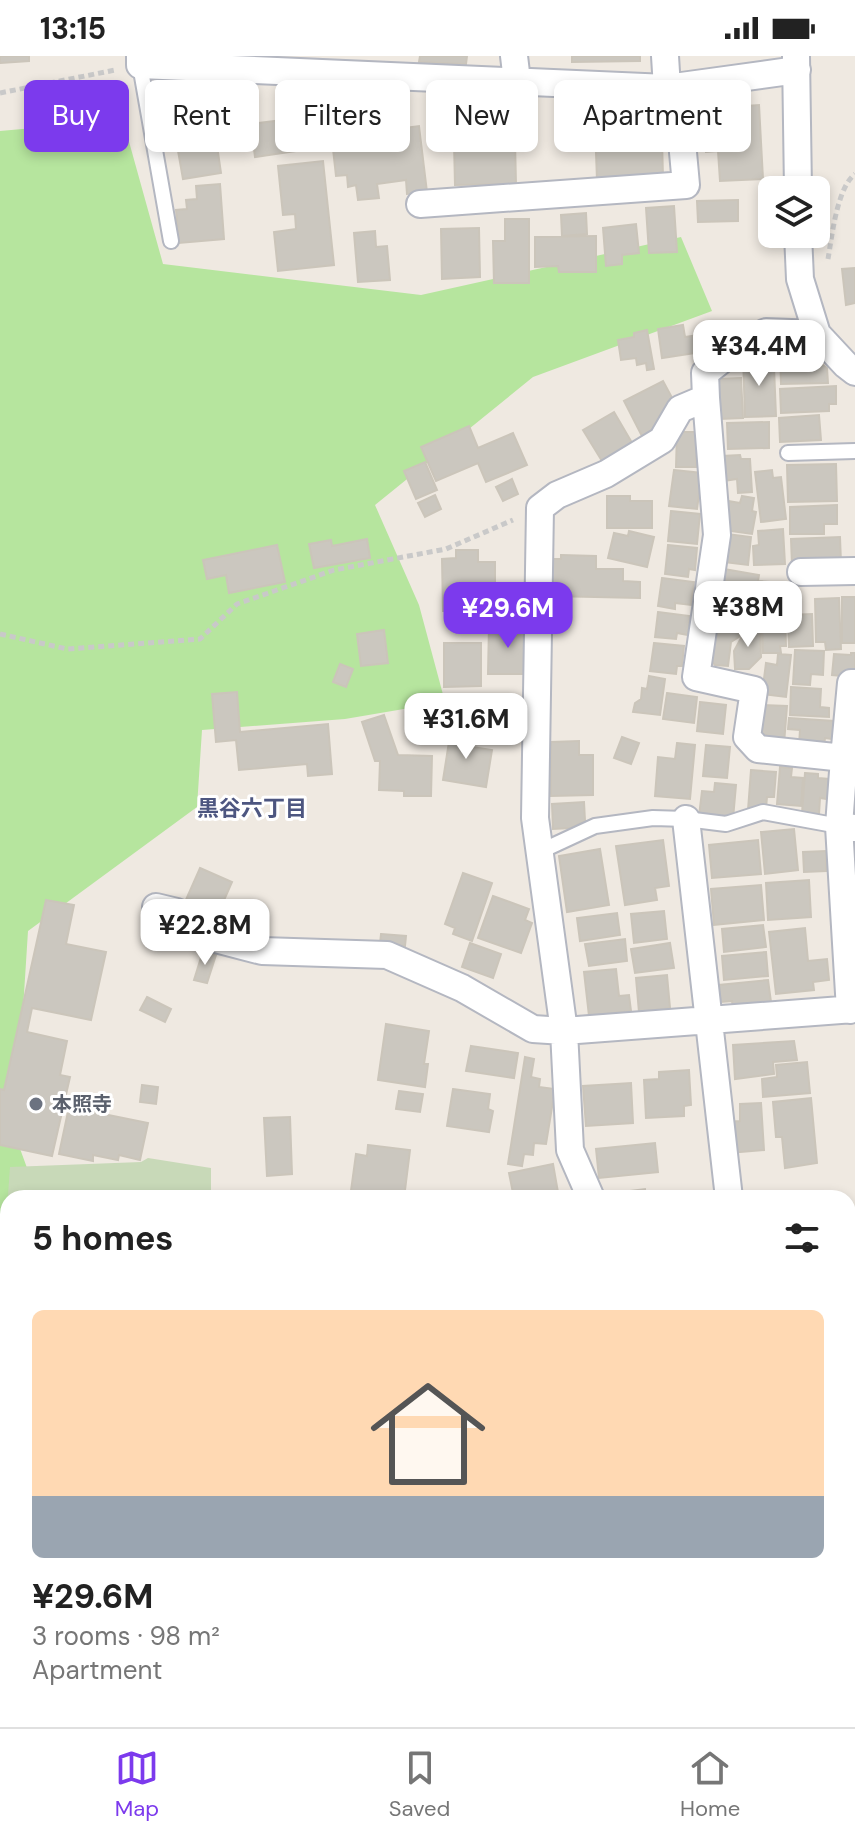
<!DOCTYPE html>
<meta charset="utf-8">
<style>
:root{--surface:#fff;--page:#f2f2f2;--text:#222;--muted:#767676;--line:#e0e0e0;--accent:#7c3aed}
body{margin:0;font-family:"DM Sans","Noto Sans JP",sans-serif;background:var(--page);color:var(--text);height:100vh;display:flex;flex-direction:column;font-size:30px;white-space:nowrap}
*{box-sizing:border-box;margin:0}
p{font-size:26px;color:var(--muted)}
.icon{flex:none;width:44px;height:44px;fill:none;stroke:currentColor;stroke-width:2;stroke-linecap:round;stroke-linejoin:round}
.map{position:relative;flex:1;overflow:hidden}
.drawer{position:absolute;left:0px;top:1134px;width:856px;height:538px;display:flex;flex-direction:column;background:var(--surface);border-radius:24px 24px 0 0;box-shadow:0 4px 12px #0003}
.drawer>*{flex:none}
.guide{position:absolute;left:24px;top:24px;width:808px;height:72px;display:flex;gap:16px}
.controls{position:absolute;left:758px;top:120px;display:grid;gap:16px}
.controls a{display:grid;place-items:center;width:72px;height:72px;border-radius:12px;background:var(--surface);box-shadow:0 4px 12px #0003;font-size:40px}
.price{position:absolute;translate:-50% -68px;padding:0 18px;border-radius:16px;background:#fff;color:#222;font-size:26px;line-height:52px;filter:drop-shadow(0 2px 4px #0008)}
.price::after{content:'';position:absolute;left:50%;top:48px;width:24px;height:18px;margin-left:-12px;background:inherit;clip-path:polygon(0 0,100% 0,50% 100%)}
.price.active{background:var(--accent);color:#fff}
ul{padding:0;list-style:none}
li{display:grid;align-content:center;gap:16px;height:424px;padding:0 32px}
li+li{border-top:2px solid var(--line)}
li span{display:grid;place-items:center;height:248px;border-radius:12px;color:#555}
li>.icon{margin-inline-start:auto}
span .icon{width:144px;height:144px;fill:#fffc;stroke-width:1}
li b{font-size:34px}
h2{display:flex;justify-content:space-between;align-items:center;height:96px;padding:0 32px;font-size:34px}
.chip{padding:0 28px;border-radius:12px;background:var(--surface);box-shadow:0 4px 12px #0003;font-size:28px;line-height:72px}
.chip.active{background:var(--accent);color:#fff}
.status{display:flex;justify-content:space-between;align-items:center;height:56px;padding:0 40px;background:var(--surface);direction:ltr}
.status svg{height:22px;fill:currentColor}
.tab-bar{display:flex;justify-content:space-around;align-items:center;height:112px;border-top:2px solid var(--line);background:var(--surface);font-size:22px;color:var(--muted)}
.tab-bar a{display:grid;justify-items:center;gap:4px}
.tab-bar .active{color:var(--accent)}
.map>svg:first-child{display:block}
</style>
<div class="status"><b>13:15</b><svg viewBox="0 0 49 12"><path d="M0 12V9h3v3zM5 12V6h3v6zM10 12V3h3v9zM15 12V0h3v12zM26 1h20v11H26zM47 4h2v5h-2z"/></svg></div>
<div class="map">
<svg width="855" height="1671" viewBox="0 0 855 1671">
<rect width="100%" height="100%" fill="#efe9e1"/>
<path fill="#b6e59e" d="M123,64L163,208L421,239L681,181L712,255L533,321L375,449L419,549L445,646L345,663L202,674L197,751L28,875L15,1079L38,1142H8V1664H187L178,1671H0V75Z"/>
<path fill="#c8d9b8" d="M148,1102L211,1112V1142H8V1167H6L10,1111L141,1106Z"/>
<path fill="#cbc7bf" stroke="#cbc5ba" stroke-width="2" d="M0,0H29V5L0,7Z
M420,0H467L466,8L419,6Z
M572,0H640V5L572,6Z
M208,31L213,61L162,70L157,40Z
M759,49L763,123L720,125L718,95L706,96L703,53Z
M363,51L366,77L419,70L427,136L407,138L406,124L377,128L379,142L358,144L356,129L348,131L347,119L336,120L332,84L341,83L338,55Z
M306,61L310,93L255,101L251,68Z
M614,68V86L662,84L663,121L597,124L595,69Z
M216,83L221,117L183,123L177,89Z
M515,85L516,128L455,129L454,86Z
M323,105L334,209L278,215L274,176L296,173L295,158L283,159L278,110Z
M220,128L224,183L179,187L176,154L187,153L186,144L197,143L196,130Z
M738,144V165L698,166L697,145Z
M674,150L677,196L649,197L646,152Z
M586,157L587,178L562,180L561,159Z
M505,163H529V227H494L493,185H505Z
M636,168L639,197L622,199V208L606,210L603,172Z
M479,172L480,221L442,223L441,173Z
M375,175L376,191L387,190L390,224L358,226L354,177Z
M596,180V216H559L558,210L535,211V181Z
M855,212V247L846,249L842,213Z
M683,269L685,281L699,279L702,296L662,302L658,273Z
M647,274L654,313L647,314L646,307L637,309L636,302L621,304L618,284L634,281V277Z
M806,293L807,307H820L827,312L828,327L781,328L780,294Z
M763,299L764,311H774L776,360L745,361L743,300Z
M741,322L743,362L719,363L718,323Z
M663,325L677,351L659,360L662,367L645,386L624,345Z
M836,330V348H829V355L781,357L780,333Z
M614,356L635,392L605,410L583,374Z
M819,359L821,384L780,386L779,362Z
M769,366V392L728,393L727,367Z
M469,370L478,392L513,377L527,409L486,426L478,407L436,425L421,391Z
M677,376H696V411H676Z
M740,399L741,403H750L752,436L738,437L737,423L723,425L722,400Z
M425,406L437,434L416,443L404,415Z
M836,408L837,445L788,446L787,409Z
M674,414L702,417L697,453L669,450Z
M772,414L773,422L781,421L786,463L761,466L755,416Z
M512,423L518,438L503,445L496,431Z
M435,439L441,453L425,461L418,447Z
M607,440H630V445H652V472H607Z
M742,440L754,442L752,455L756,456L752,478L723,474L728,445L740,447Z
M837,449V468H824V478H790V451Z
M671,455L700,458L697,488L668,485Z
M783,473L785,508L754,509L753,490L759,489L758,475Z
M629,475L654,481L647,511L608,502L614,477L628,480Z
M727,478L751,481L748,509L723,506Z
M840,481L841,507L792,509L791,483Z
M367,483L370,502L314,512L309,488L331,484L332,490Z
M277,489L285,526L229,537L226,519L207,523L203,504Z
M668,489L697,492L695,514L689,513L688,521L665,518Z
M456,494H478V506H495V535H482V547H470V554L443,555L442,503L456,502Z
M561,499L596,500V513H623V525L640,526V542L550,540L551,503H561Z
M724,513L759,519L758,525L768,526L765,541L720,534Z
M662,522L694,526L691,549L675,547V553L658,550Z
M718,537L761,542L759,559L753,558L752,563L747,562V566L730,564L731,556L716,554Z
M842,541H855V587H842Z
M839,542L841,593L826,594L825,586H816L815,543Z
M658,556L690,560L688,579L677,577L676,583L655,581Z
M812,558L813,590L789,591L788,559Z
M772,560H785L786,590H780L781,597H763L762,571Z
M713,565L741,569L739,581L731,586L728,610L715,609L707,600Z
M489,569H527L526,618H488Z
M760,570L761,601L749,613H735L734,595L747,571Z
M384,574L388,607L361,610L357,578Z
M444,587H481V630L444,631Z
M654,587L684,590L682,610H677L676,618L650,615Z
M795,594L824,595L823,619L811,618L810,629L793,628Z
M851,597H855V621L832,619L834,598L851,599Z
M778,598L791,599L786,641L762,638L766,607L777,609Z
M340,608L353,613L346,631L333,626Z
M649,620L665,623L660,659L633,656L635,647L641,643L642,632L647,633Z
M791,631L821,633L820,651L829,652V661L790,659Z
M237,636L240,676L328,668L332,718L308,720L307,708L239,714L236,684L216,686L212,638Z
M667,637L697,641L694,667L663,663Z
M700,646L726,649L723,678L697,675Z
M759,649L787,650L784,688L766,686V679L757,678Z
M384,659L398,699L432,700L431,740H404V735L379,734L380,705H375L362,666Z
M789,662L834,665L833,683L825,682L824,691L799,689L800,674L788,673Z
M451,673L468,676L467,683L472,684V691L492,694L486,731L443,724Z
M622,681L639,687L631,708L614,702Z
M579,685V699H593V739L551,740V686Z
M677,687L695,689L690,743L655,740L658,701L675,703Z
M706,689L730,691L727,722L703,720Z
M780,711L792,712L791,721L803,722L801,750L777,748Z
M751,714L776,716L774,741H767L766,752L748,754Z
M805,717L818,718V722L829,723L827,743L820,742L819,758L802,757Z
M715,727L736,729L733,763L699,760L702,735L714,736Z
M584,746L585,765L571,772L553,773L552,748Z
M794,773L798,814L765,818L761,776Z
M663,784L669,830L655,832L657,844L625,849L616,790Z
M758,784L761,818L712,822L709,789Z
M600,793L609,849L567,856L559,800Z
M826,795V815L804,816L803,796Z
M200,812L232,826L214,867L198,860L201,853L185,846Z
M463,817L492,827L472,885L453,878L455,872L445,868Z
M809,824L811,861L768,864L766,827Z
M761,829L764,864L714,869L711,833Z
M493,840L529,853L525,864L532,867L521,897L478,882Z
M46,844L74,849L66,888L106,896L91,964L32,952L27,976L67,985L60,1019L70,1021L52,1100L0,1089V1033L4,1034Z
M231,848L263,853L259,877L227,872Z
M664,855L667,883L634,887L631,858Z
M617,857L620,879L580,885L577,862Z
M763,869L766,891L724,896L722,873Z
M805,872L808,905L827,903L829,924L813,926L814,934L776,938L769,876Z
M381,878L406,880L405,890L380,888Z
M625,883L627,905L589,910L585,888Z
M470,887L501,898L493,922L462,911Z
M670,887L674,912L635,917L631,893Z
M203,895L216,899L207,927L194,924Z
M766,896L768,920L724,924L722,900Z
M616,913L619,940L629,939L631,955L589,960L584,916Z
M667,919L670,952L639,956L636,922Z
M768,924L771,946L733,951L732,945L721,946L719,929Z
M147,941L171,953L165,966L140,954Z
M386,968L429,975L424,1008H428L425,1031L378,1024Z
M794,985L797,1004L773,1006L774,1018L735,1023L733,989Z
M471,990L518,997L514,1022L466,1015Z
M525,1001L534,1003L531,1021L540,1023L539,1031L555,1033L546,1088L534,1087L533,1099L524,1098L522,1110L508,1108Z
M807,1006L810,1037L763,1041L762,1023L777,1021L776,1009Z
M689,1014L691,1049L684,1050V1060L646,1062L644,1024L659,1023V1016Z
M631,1027L633,1067L586,1070L583,1030Z
M142,1029L158,1031L156,1048L140,1046Z
M453,1033L490,1038L488,1053L493,1055L489,1076L447,1070Z
M399,1035L423,1038L420,1056L396,1053Z
M811,1042L817,1107L785,1112L782,1081H776L773,1046Z
M761,1047L764,1094L729,1097L726,1066L740,1065V1048Z
M69,1051L148,1067L140,1104L119,1099L118,1104L93,1099V1105L59,1098Z
M290,1061L292,1118L267,1120L264,1062Z
M655,1087L658,1116L599,1122L596,1093Z
M368,1089L410,1094L404,1142H350L356,1098L367,1100Z
M553,1108L559,1142H514L509,1117Z
M645,1133L646,1142H614L613,1137Z
M848,1162H855V1216L848,1217Z
M848,1407H855V1470H849L848,1460Z"/>
<g fill="none" stroke-linecap="round" stroke-linejoin="round">
<defs>
<path id="lane" d="M140,9L171,185
M788,397L855,395
M539,796L595,770L653,762L686,763L726,768L763,756L839,770
M848,1262L855,1263"/>
<path id="street" d="M140,0V9L667,32L797,14
M514,0L517,25
M665,0L667,32
M796,0L798,134
M420,148L686,129L677,31
M798,178L800,223L817,278L846,309L855,316
M706,342L717,479L696,621L754,634L747,681L758,693L844,702L839,770L855,772
M801,516L855,515
M844,702L851,627H855
M686,763L729,1142
M839,770L850,954
M156,851L177,856L200,879L262,895L387,899L462,932L533,973L564,975L855,953
M591,1142L570,1094L564,975L535,762L540,452L557,439L606,418L662,384L680,353L706,342L705,317L734,294L766,276L817,278
M460,1664L604,1671"/>
</defs>
<use href="#lane" stroke="#b4b7c1" stroke-width="18"/>
<use href="#street" stroke="#b4b7c1" stroke-width="30"/>
<path stroke="#c9c9c9" stroke-width="5" stroke-dasharray="6 4" stroke-linecap="butt" d="M0,37L115,14
M828,203C832,180 837,132 855,118
M0,578L67,593L200,583L237,548L334,514L446,493L513,464"/>
<use href="#lane" stroke="#fff" stroke-width="14"/>
<use href="#street" stroke="#fff" stroke-width="26"/>
<path stroke="#a3a6b8" stroke-width="6" d="M848,1190L855,1189
M0,1268H8"/>
</g>
<circle fill="#6b7280" stroke="#fff" stroke-width="3" cx="36" cy="1048" r="8"/>
<g text-anchor="middle" stroke-width="6" stroke-linejoin="round" paint-order="stroke">
<g font-size="20" font-weight="bold" fill="#5b616d" stroke="#fff" text-anchor="start">
<text x="52" y="1055">本照寺</text>
</g>
<g font-size="22" font-weight="bold" fill="#4d5680" stroke="#fff">
<text x="252" y="760">黒谷六丁目</text>
</g>
</g>
</svg>
<div class="controls">
<a><svg class="icon" aria-label="layers" viewBox="0 0 24 24"><path d="M12 4l9 5-9 5-9-5zM3 14l9 5 9-5"/></svg></a>
</div>
<b class="price" style="left:759px;top:332px">¥34.4M</b>
<b class="price" style="left:748px;top:593px">¥38M</b>
<b class="price active" style="left:508px;top:594px">¥29.6M</b>
<b class="price" style="left:466px;top:705px">¥31.6M</b>
<b class="price" style="left:205px;top:911px">¥22.8M</b>
<div class="guide">
<a class="chip active">Buy</a>
<a class="chip">Rent</a>
<a class="chip">Filters</a>
<a class="chip">New</a>
<a class="chip">Apartment</a>
</div>
<section class="drawer">
<h2>5 homes<svg class="icon" aria-label="filters" viewBox="0 0 24 24"><path d="M4 7h16M4 17h16"/><circle cx="9" cy="7" r="2"/><circle cx="15" cy="17" r="2"/></svg></h2>
<ul>
<li><span style="background:linear-gradient(#ffd9b3 75%,#9aa5b1 0)"><svg class="icon" aria-label="home" viewBox="0 0 24 24"><path d="M3 11l9-7 9 7M6 9v11h12V9"/></svg></span><div><b>¥29.6M</b><p>3 rooms · 98 m²</p><p>Apartment</p></div></li>
</ul>
</section>
</div>
<nav class="tab-bar">
<a class="active"><svg class="icon" aria-label="map" viewBox="0 0 24 24"><path d="M3 6l6-2 6 2 6-2v14l-6 2-6-2-6 2zM9 4v14M15 6v14"/></svg>Map</a>
<a><svg class="icon" aria-label="saved" viewBox="0 0 24 24"><path d="M7 4h10v16l-5-4-5 4z"/></svg>Saved</a>
<a><svg class="icon" aria-label="home" viewBox="0 0 24 24"><path d="M3 11l9-7 9 7M6 9v11h12V9"/></svg>Home</a>
</nav>
